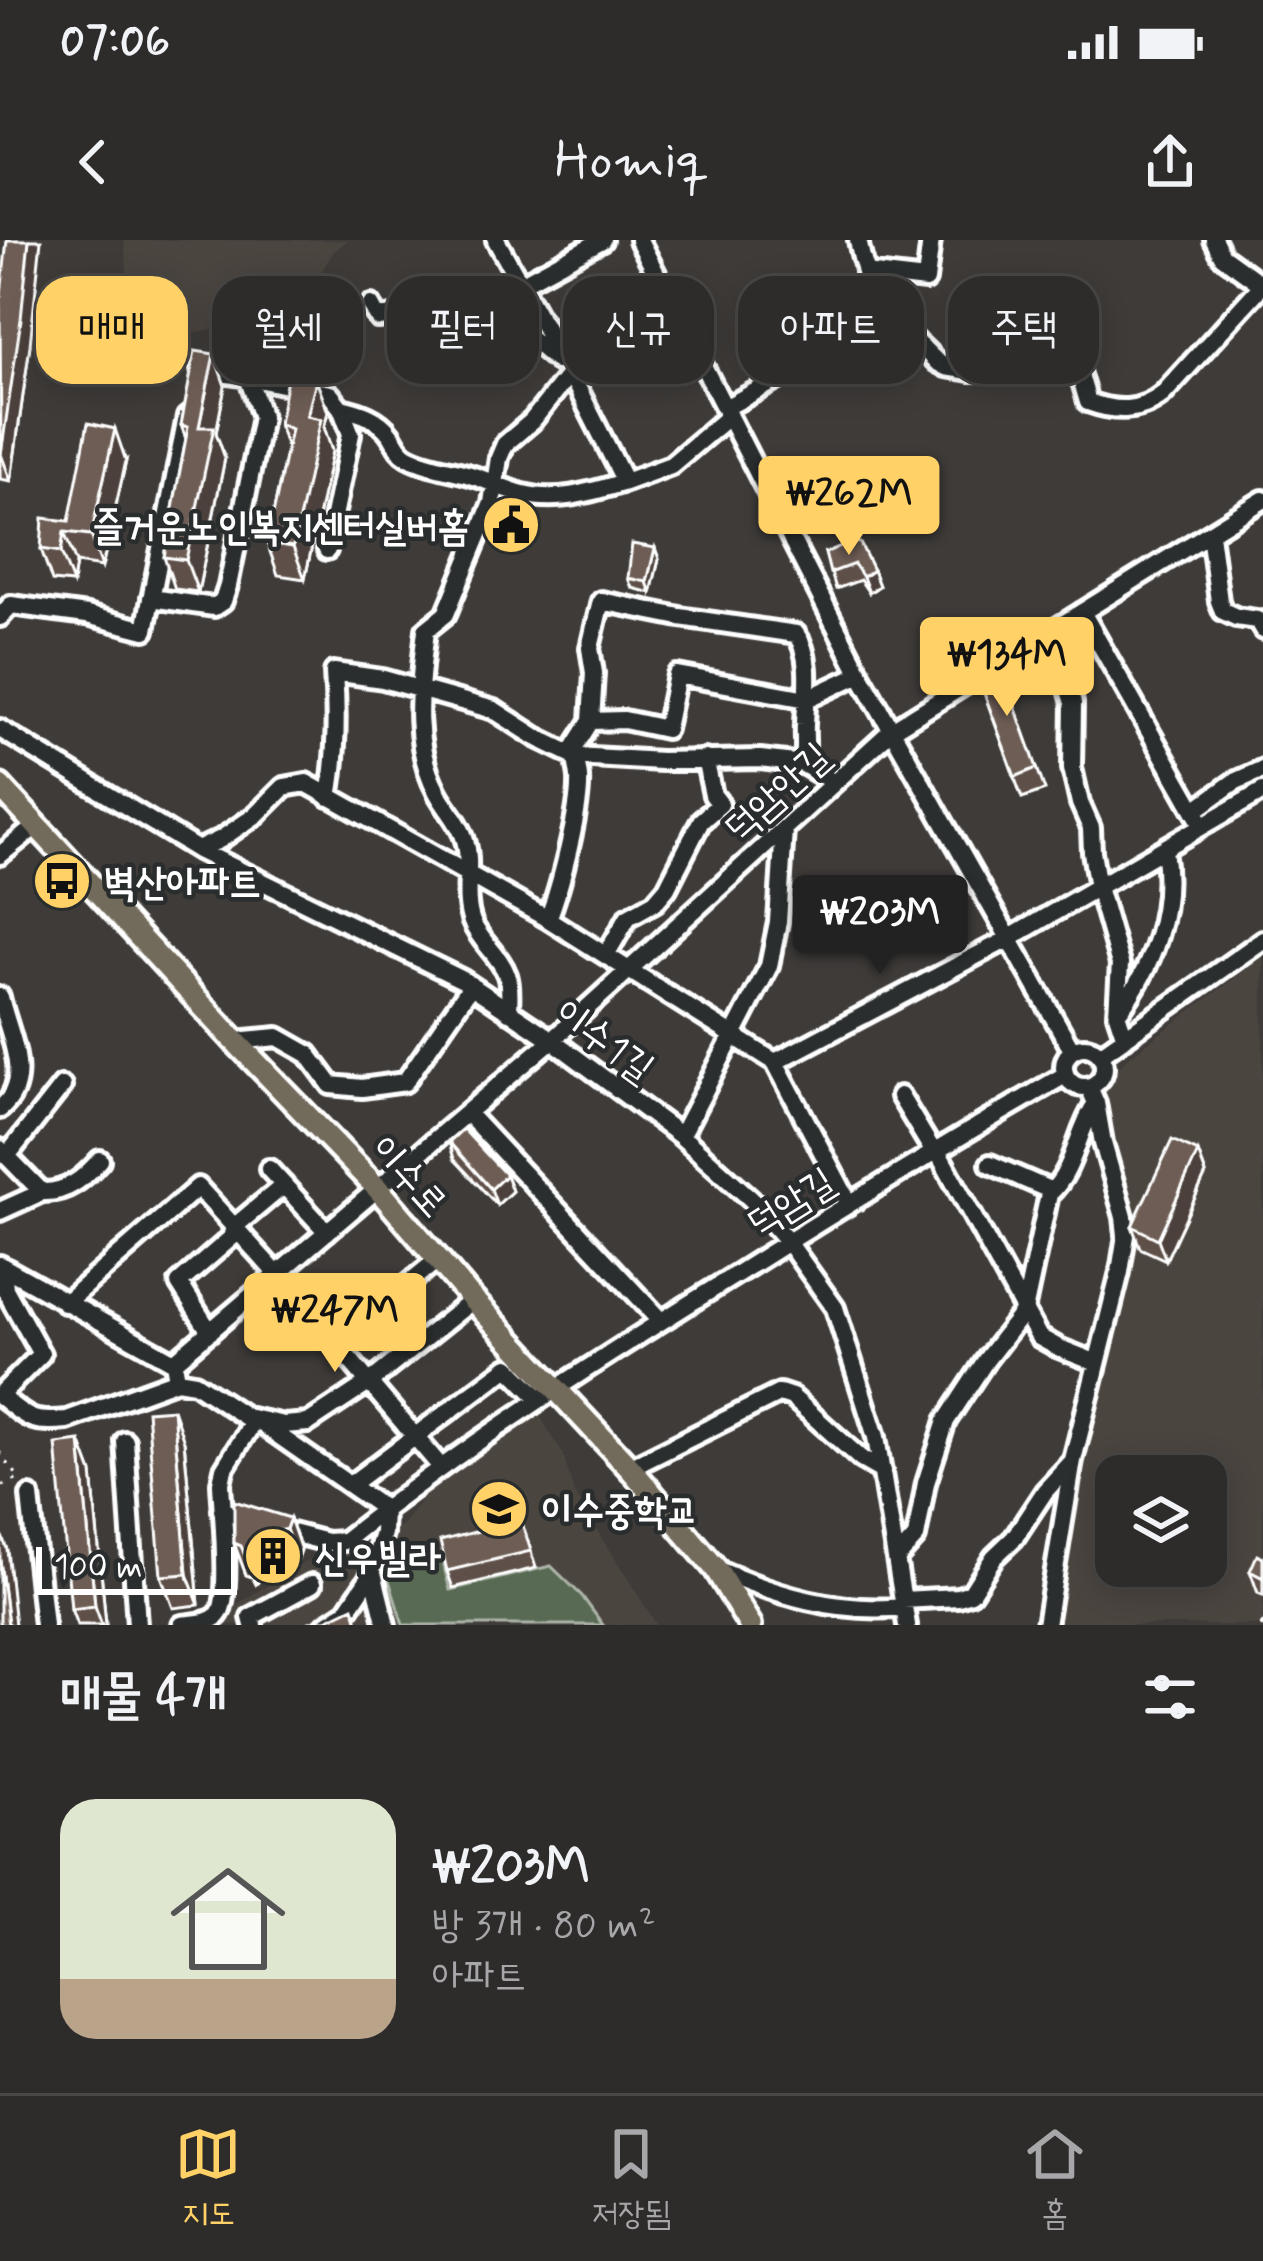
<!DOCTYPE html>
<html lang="ko">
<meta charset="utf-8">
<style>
:root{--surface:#2e2c2b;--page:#3a3837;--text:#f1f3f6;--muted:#a7a7a9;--line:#494847;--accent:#ffd166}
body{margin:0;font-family:Mynerve,"Poor Story",sans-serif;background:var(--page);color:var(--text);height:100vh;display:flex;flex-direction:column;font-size:45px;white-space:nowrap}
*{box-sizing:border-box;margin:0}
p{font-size:39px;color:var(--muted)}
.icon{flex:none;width:66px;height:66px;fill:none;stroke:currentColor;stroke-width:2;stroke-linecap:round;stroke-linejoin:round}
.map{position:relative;height:1385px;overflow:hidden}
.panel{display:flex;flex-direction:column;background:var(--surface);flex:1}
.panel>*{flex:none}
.banner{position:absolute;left:36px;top:36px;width:1191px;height:108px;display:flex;gap:24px}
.tools{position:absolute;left:1095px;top:1215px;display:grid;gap:24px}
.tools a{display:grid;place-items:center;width:132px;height:132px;border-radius:24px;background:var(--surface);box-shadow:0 6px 30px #0003,0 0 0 3px var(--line);font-size:60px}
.scale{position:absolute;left:36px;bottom:30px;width:201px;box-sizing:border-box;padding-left:12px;border:6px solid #fff;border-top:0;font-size:33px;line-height:42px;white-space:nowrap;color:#fff;-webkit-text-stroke:9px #2a2d2e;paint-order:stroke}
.price{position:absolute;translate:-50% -102px;padding:0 27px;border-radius:12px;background:var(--accent);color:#111;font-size:39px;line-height:78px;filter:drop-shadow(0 3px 6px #0008)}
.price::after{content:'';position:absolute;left:50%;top:72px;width:36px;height:27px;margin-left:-18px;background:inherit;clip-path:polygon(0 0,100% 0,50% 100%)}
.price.selected{background:#222;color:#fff}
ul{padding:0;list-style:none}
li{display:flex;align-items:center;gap:36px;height:300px;padding:0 60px}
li+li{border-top:3px solid var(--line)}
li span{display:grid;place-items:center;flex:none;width:336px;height:240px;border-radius:36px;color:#555}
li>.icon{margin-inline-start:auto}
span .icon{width:144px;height:144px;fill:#fffc;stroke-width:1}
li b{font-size:51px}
h2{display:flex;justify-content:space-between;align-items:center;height:144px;padding:0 60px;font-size:51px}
.chip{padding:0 42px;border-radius:36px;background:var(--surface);box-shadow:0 6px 30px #0003,0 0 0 3px var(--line);font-size:42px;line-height:108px}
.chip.selected{background:var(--accent);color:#111}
.status{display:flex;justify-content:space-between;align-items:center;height:84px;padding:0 60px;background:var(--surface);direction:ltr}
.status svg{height:33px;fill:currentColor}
header{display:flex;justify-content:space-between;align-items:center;height:156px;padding:0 60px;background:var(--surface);font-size:54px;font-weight:600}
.dock{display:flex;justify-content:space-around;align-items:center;height:168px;border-top:3px solid var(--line);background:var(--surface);font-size:33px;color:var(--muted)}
.dock a{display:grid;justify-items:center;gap:6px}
.dock .selected{color:var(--accent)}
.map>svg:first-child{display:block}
</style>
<div class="status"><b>07:06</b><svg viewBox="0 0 49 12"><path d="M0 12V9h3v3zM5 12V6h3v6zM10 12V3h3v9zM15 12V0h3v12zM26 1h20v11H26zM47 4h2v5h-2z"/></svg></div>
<header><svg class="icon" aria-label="back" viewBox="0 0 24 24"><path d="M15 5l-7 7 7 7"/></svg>Homiq<svg class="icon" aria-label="share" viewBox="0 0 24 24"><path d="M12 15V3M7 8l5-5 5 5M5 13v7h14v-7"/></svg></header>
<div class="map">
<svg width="1263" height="1385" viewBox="0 0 1263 1385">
<rect width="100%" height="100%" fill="#3e3b39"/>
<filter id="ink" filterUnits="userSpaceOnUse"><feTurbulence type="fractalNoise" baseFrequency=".00833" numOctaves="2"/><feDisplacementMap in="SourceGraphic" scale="24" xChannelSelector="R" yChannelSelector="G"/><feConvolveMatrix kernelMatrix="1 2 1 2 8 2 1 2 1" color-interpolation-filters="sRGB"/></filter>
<g filter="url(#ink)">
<path fill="#4c4541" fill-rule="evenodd" d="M124,0H348L334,11L313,45L316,75L134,101Z
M1263,717V1385H1055L1078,1229L1124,1050L1132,1005L1126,957L1100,851L1126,819ZM1116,1236H1206V1326H1116Z
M540,1176L563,1214L574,1253L657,1385H211L210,1381L305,1322L402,1285L441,1237L521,1183Z"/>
<path fill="#596a53" stroke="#acb4a9" stroke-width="3" d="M441,1315L450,1350L551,1326L582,1356L603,1385H403L387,1334Z"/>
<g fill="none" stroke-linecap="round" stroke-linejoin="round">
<defs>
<path id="minor" d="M496,0L570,133L625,242L671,225L729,176
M639,0L860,434L1072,810
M858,0C869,61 895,80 937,122L946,127L970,131L986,130L1019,118L1064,124L1072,126L1080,135L1088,162C1115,172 1140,173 1163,154L1256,52L1263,40
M1214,0L1222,16L1261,44
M865,33L926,40L931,0
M371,65L378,78L435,71L467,88L502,94L519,45L602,0
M508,79L557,121
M248,137L330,154L341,168L351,194L327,310
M341,168C359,172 379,178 390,194C396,202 397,210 407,216C424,226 450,229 470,235C488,240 504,249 523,254C558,263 591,252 625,242
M725,168L806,124
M1210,294L1219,361L1223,371L1236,377L1257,380L1263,390
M151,358L214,367L223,361L228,346L262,177L248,137L201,130
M1082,372L1203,586
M0,377L11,365L87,375L145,390L187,177
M1051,390L1073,463L1072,528L1080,563L1091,588L1092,612L1098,647L1120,724L1117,774
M591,481L624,480L666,489L677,435L807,459L860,434
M0,489L198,610L463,740L552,800L681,896L751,959L788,1002L835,1068L876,1197L907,1385
M329,557C337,514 337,474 334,432L383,439L494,470L536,497L575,516L661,521L760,519L803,524L833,542
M1195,570L1234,542L1263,529
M198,610L221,599L256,575L284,547L306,543L548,679L775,822L849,963
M0,615L36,586
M548,679C560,649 581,568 579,537C578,527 575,517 574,508L591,481L594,433L590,408L601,361L680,377L796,394C813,417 806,455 805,484C804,498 807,510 803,524
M606,715L628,677L655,662L667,648L701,581L720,564L713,555L705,519
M0,757C8,794 35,840 0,869
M509,772C509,760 511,746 507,735C500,715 480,702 472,682C462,655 473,626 465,600C460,582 445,568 437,552C410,501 420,445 426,390L446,374L492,263L499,218L505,204L532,181L570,133
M1125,798L1117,774C1153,728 1174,669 1164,610
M235,801L278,797L308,814L331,845L362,848L405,842L471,746
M1064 827a20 20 0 1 1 40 0a20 20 0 1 1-40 0Z
M1100,815L1263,700
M775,822L1008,699L1263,551
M900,856L933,911
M467,873L661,1081
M681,896L769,726L778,682L784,589
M0,909L42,952L0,971
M936,909L1039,1097L1059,1108L1097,1123
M7,916L62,846
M990,924L1052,951
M269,929L327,992
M42,952C67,953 84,938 100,920
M0,1025L174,1122L552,800L892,490L1263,260
M65,1063L198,947L277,1034L440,1226
M210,1092L179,1043L231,998L234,987L284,945
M336,1103L437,1020
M174,1122L177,1140L195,1143L246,1177L284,1185L308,1183L370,1142L473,1060
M0,1155L41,1114L5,1049L3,1027
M0,1156C28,1178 30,1184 67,1180L177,1140
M125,1201L137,1385
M630,1228L780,1153L792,1157L861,1219L882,1231
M350,1245L508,1127L539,1158
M30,1256L44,1385
M222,1270L255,1282
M280,1290L327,1302L344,1301C470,1201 600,1119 737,1034C845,966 954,899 1065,835
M898,1317L916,1297L926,1243L946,1181L986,1120L1024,1071L1049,954C1076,929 1076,892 1096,863L1089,847
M716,1329C777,1355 838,1374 904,1367
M903,1360L958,1357L971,1353L994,1317L1014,1298L1045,1251L1071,1223
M182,1385C194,1383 209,1384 218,1375C232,1360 222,1268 221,1243L224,1229L255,1179L384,1269L383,1293L372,1329L386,1385
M253,1385L251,1377L312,1344
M326,1385L347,1371L373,1332
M1046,1385L1073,1220L1120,1032L1126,995L1124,977L1103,903L1096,863"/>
<path id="major" d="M0,546L235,801L378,949L473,1060L630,1228L716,1329L750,1385"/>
</defs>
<use href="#minor" stroke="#fff" stroke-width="26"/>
<use href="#major" stroke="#fff" stroke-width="30"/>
<path stroke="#fff" stroke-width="3" stroke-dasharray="3 9" stroke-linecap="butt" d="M0,1212C5,1225 15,1229 19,1239L0,1246"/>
<use href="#minor" stroke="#2a2d2e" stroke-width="16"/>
<use href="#major" stroke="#726b5a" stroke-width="21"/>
<path stroke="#fff" stroke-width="4.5" d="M1262,1385L1263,1384"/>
</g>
<path fill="#5e5048" stroke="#fff" stroke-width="3" d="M0,64L30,105L11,241L0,239Z
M214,114L225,146L216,193L225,218L198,352L175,349L164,317L186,199L181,185Z
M316,140L328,172L324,187L332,211L305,339L278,335L267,303L287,208L279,184Z
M126,221L102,327L76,323L73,343L52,341L41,309Z
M655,308L659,319L651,353L632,348L628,338Z
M825,313L873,330L879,346L869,353L860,340L836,349Z
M999,422L1045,550L1022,558L976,431Z
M449,902L506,935L512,951L497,965L454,919Z
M1198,912L1206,934L1166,1020L1140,1008L1132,986Z
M80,1201L92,1233L106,1385H77L71,1369Z
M184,1201L199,1365L173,1368L161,1336Z
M290,1278L301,1310L297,1321L271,1331L270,1337L267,1336L265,1340L261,1339L256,1344L252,1337L246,1335L234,1303Z
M521,1280L536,1328L453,1348L447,1331Z
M1263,1318V1355L1258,1353L1250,1331Z"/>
<path fill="#4c413b" stroke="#fff" stroke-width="3" d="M29,0H41L30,105L11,241L1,214Z
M214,114L225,146L216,193L225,218L198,352L186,320L199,187Z
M316,140L328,172L324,187L332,211L305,339L293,307L307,176Z
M115,189L126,221L102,327L91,295Z
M64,292L76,323L73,343L61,312Z
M655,308L659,319L651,353L647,342Z
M873,330L879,346L869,353L863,337Z
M1198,912L1206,934L1166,1020L1158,999Z
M506,935L512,951L497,965L491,949Z
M173,1169L184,1201L199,1365L187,1334Z
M80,1201L92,1233L106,1385H102L95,1366Z
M290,1278L301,1310L297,1321L286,1289Z
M0,1291L7,1309L15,1385H8L0,1320Z
M260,1299L271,1331L270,1337L258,1305Z
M255,1304L267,1336L265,1340L254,1309Z
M249,1307L261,1339L256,1344L244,1313Z"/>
<path fill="#6d5d54" stroke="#fff" stroke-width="3" d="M7,0H29L21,79L1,214L0,64Z
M195,111L214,114L199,187H214L186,320L164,317L188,187L181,185Z
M288,132L313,136L316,140L307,176L321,179L293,307L267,303L291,189L279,184Z
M88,183L115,189L91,295L64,292L61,312L41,309L43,278L69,281Z
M852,301L860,303L873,330L863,337L854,324L830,333L825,313Z
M632,304L655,308L647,342L628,338Z
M999,422L1037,528L1015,537L976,431Z
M463,889L506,935L491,949L449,902Z
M1172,900L1198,912L1158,999L1132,986Z
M173,1169L187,1334L161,1336L147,1171Z
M80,1201L95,1366L71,1369L56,1204Z
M234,1261L290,1278L286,1289L260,1299L258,1305L255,1304L254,1309L249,1307L244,1313L241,1306L234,1303Z
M521,1280L531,1311L447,1331L440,1301Z
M1257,1315L1263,1318V1338L1250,1331Z
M0,1320L8,1385H0Z
M353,1367L359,1385H302L315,1380H326Z"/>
</g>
<defs>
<symbol id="civic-disc" viewBox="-11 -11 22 22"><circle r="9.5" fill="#ffd166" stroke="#2a2d2e"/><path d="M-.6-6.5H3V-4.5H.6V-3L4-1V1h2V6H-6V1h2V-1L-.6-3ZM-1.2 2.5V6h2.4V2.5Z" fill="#111"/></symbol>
<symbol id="bus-disc" viewBox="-11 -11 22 22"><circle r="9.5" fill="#ffd166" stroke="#2a2d2e"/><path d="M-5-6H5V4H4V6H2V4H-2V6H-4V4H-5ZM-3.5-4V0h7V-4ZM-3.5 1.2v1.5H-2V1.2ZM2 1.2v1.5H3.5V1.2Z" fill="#111"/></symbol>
<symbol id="school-disc" viewBox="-11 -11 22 22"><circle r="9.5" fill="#ffd166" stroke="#2a2d2e"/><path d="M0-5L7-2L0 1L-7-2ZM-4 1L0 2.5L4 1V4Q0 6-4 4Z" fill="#111"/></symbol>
<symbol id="building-disc" viewBox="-11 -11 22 22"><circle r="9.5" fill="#ffd166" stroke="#2a2d2e"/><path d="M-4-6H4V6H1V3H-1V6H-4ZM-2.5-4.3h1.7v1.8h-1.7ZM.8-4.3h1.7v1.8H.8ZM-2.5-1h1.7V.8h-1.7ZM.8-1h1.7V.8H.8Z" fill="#111"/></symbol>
</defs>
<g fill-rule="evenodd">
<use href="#civic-disc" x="478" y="252" width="66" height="66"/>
<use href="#bus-disc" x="29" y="608" width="66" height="66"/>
<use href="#school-disc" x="466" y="1236" width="66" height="66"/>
<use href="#building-disc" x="240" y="1283" width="66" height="66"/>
</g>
<g text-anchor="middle" stroke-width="9" stroke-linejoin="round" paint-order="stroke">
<g font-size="39" font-weight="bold" fill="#fff" stroke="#2a2d2e" text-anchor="start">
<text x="469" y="299" text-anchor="end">즐거운노인복지센터실버홈</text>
<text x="104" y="655">벽산아파트</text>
<text x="541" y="1283">이수중학교</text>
<text x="315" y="1330">신우빌라</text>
</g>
<g font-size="39" fill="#fff" stroke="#2a2d2e">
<text transform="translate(776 551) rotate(-42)" y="14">덕암안길</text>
<text transform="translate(605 799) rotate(36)" y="14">이수1길</text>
<text transform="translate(410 935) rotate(48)" y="14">이수로</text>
<text transform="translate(790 961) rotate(-32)" y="14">덕암길</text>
</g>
</g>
</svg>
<div class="tools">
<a><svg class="icon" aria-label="layers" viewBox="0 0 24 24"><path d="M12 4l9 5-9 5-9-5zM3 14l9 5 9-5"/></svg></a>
</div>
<div class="scale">100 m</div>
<b class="price" style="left:849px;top:318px">₩262M</b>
<b class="price" style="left:1007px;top:479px">₩134M</b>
<b class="price selected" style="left:880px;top:737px">₩203M</b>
<b class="price" style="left:335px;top:1135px">₩247M</b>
<div class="banner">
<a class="chip selected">매매</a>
<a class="chip">월세</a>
<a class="chip">필터</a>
<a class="chip">신규</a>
<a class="chip">아파트</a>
<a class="chip">주택</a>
</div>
</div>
<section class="panel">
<h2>매물 4개<svg class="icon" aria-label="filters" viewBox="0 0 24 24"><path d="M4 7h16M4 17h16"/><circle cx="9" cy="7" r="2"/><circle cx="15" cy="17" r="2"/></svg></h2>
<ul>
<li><span style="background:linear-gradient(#dfe7d0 75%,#b9a48a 0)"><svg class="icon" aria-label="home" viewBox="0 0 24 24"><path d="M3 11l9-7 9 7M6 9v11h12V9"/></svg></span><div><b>₩203M</b><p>방 3개 · 80 m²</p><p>아파트</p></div></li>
</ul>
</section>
<nav class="dock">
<a class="selected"><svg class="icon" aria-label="map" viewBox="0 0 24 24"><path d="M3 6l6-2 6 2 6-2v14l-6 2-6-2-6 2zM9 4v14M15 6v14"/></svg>지도</a>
<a><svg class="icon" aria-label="saved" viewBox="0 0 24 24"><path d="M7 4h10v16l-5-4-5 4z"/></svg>저장됨</a>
<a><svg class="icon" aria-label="home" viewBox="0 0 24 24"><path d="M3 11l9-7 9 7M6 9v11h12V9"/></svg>홈</a>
</nav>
